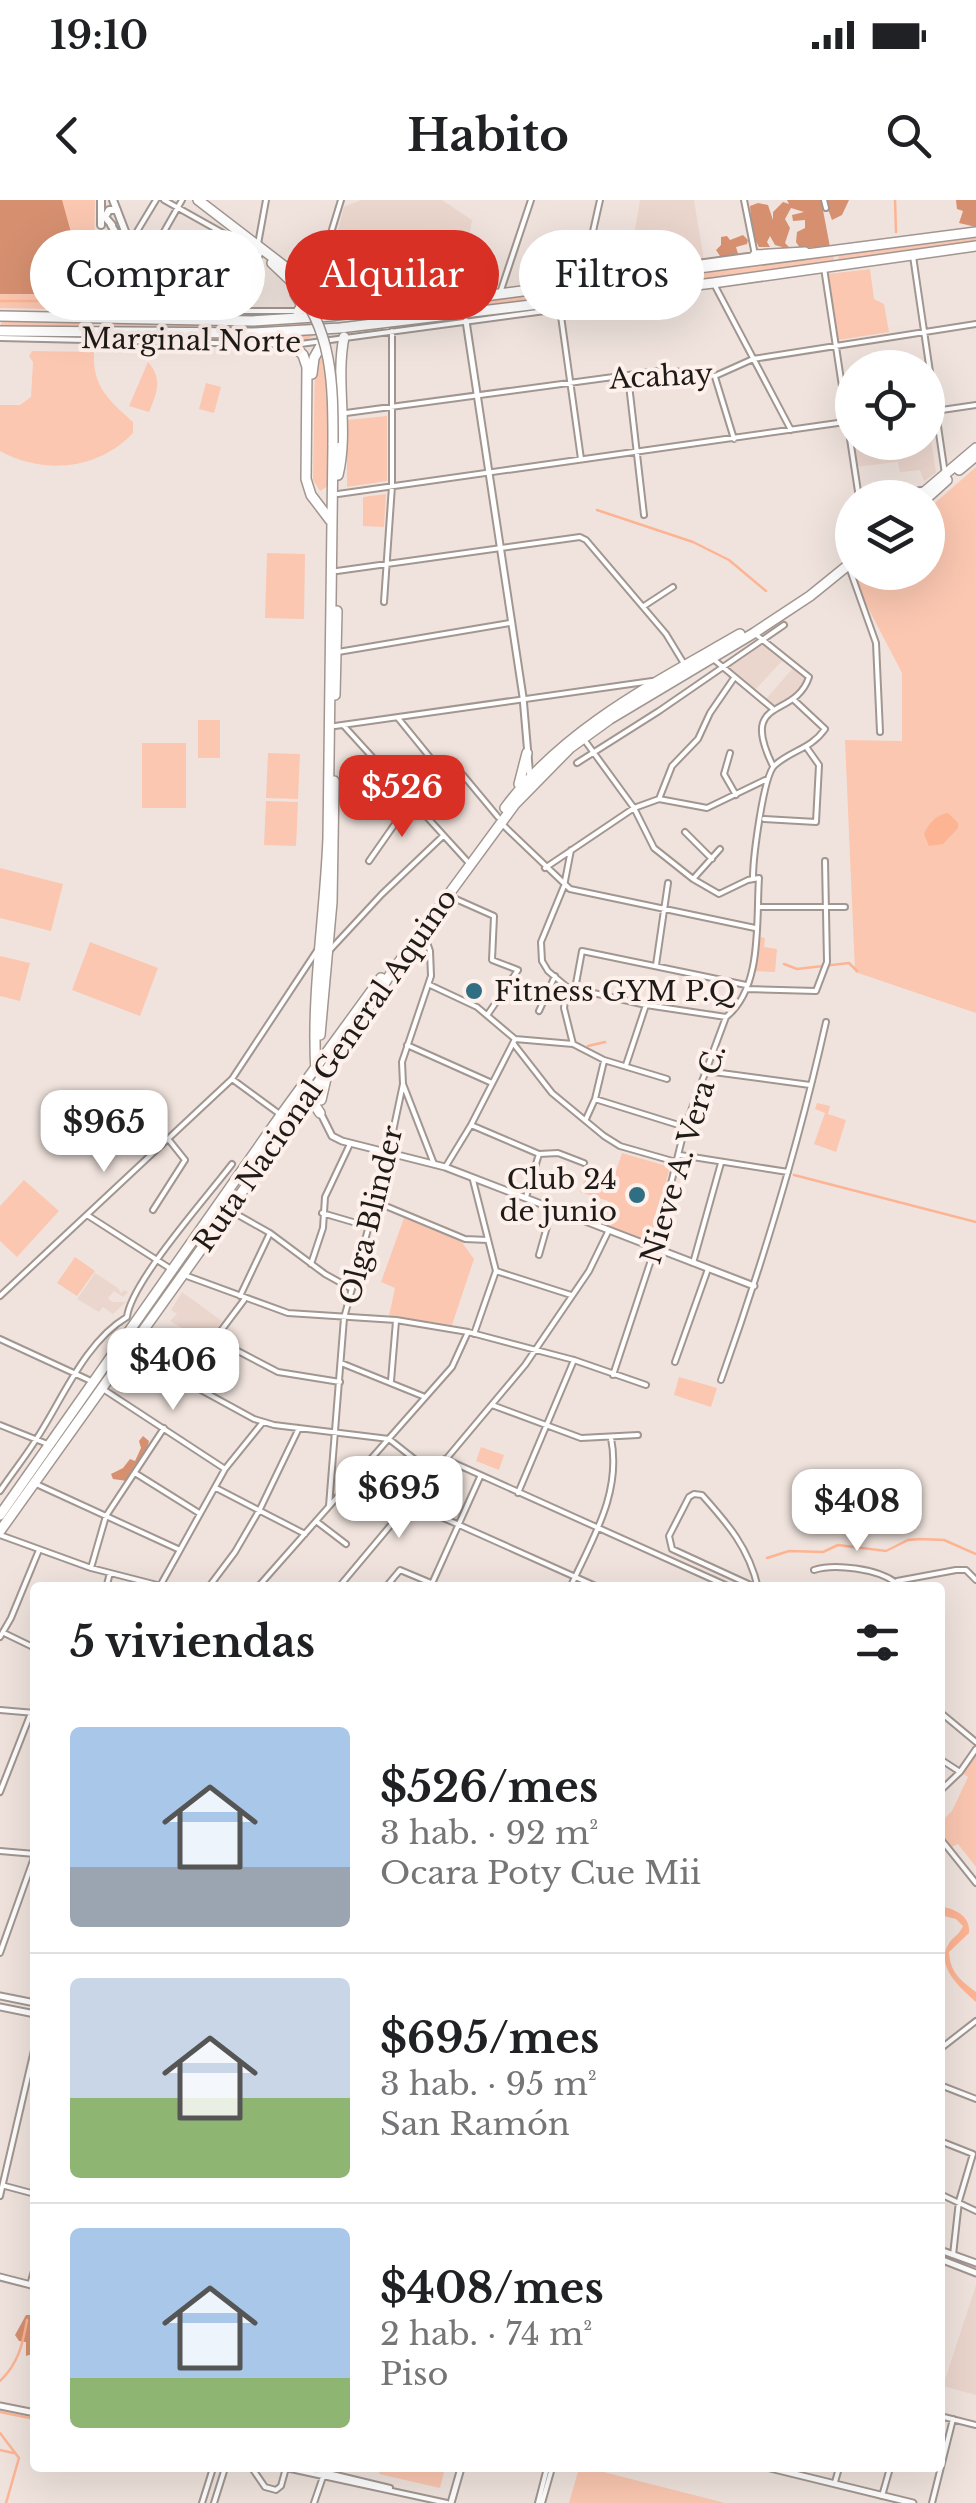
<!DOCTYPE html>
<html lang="es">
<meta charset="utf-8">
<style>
:root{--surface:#fff;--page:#f6f6f6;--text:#202124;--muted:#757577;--line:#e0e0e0;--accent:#d93025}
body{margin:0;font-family:"Libre Baskerville",serif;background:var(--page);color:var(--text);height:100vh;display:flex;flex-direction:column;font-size:38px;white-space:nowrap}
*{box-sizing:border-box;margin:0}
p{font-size:32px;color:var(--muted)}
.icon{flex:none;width:55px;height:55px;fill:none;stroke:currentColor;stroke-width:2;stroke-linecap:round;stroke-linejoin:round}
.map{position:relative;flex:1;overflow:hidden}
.drawer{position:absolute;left:30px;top:1382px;width:915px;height:890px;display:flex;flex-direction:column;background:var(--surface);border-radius:10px;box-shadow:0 10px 40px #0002}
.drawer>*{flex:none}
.hud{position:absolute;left:30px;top:30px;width:918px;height:90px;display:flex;gap:20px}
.tools{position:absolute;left:835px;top:150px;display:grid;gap:20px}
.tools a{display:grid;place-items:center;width:110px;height:110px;border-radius:50%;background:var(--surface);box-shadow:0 10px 40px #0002;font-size:50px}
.price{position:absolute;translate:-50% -85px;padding:0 22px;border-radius:20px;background:#fff;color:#222;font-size:32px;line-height:65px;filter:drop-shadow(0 2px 5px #0008)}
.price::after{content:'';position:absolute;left:50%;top:60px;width:30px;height:22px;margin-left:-15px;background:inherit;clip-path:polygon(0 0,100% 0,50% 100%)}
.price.current{background:var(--accent);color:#fff}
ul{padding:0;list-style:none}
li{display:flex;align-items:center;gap:30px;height:250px;padding:0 40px}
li+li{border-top:2px solid var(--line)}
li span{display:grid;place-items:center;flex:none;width:280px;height:200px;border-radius:10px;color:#555}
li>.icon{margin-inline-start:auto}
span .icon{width:120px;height:120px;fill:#fffc;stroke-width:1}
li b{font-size:42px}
h2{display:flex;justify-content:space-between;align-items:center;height:120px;padding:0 40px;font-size:42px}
.chip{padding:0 35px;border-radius:45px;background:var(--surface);box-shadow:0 10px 40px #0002;font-size:35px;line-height:90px}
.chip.current{background:var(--accent);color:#fff}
.status{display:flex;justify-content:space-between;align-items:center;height:70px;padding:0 50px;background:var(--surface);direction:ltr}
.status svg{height:28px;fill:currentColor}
header{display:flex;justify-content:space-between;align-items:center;height:130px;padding:0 40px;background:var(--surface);font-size:45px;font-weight:800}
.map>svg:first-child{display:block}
</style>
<div class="status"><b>19:10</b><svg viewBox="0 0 49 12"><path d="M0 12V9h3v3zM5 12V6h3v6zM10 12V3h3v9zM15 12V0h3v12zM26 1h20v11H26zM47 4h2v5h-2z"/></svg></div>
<header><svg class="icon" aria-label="back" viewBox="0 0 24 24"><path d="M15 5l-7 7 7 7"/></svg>Habito<svg class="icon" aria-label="search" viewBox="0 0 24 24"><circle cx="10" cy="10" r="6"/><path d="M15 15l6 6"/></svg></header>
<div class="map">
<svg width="976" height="2303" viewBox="0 0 976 2303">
<rect width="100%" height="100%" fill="#f0e3dd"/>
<path fill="#ebd6cd" d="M361,0H442L472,20L460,90L325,101L322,94L344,7Z
M640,0H694L704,60L628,70Z
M928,219L936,273L924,281L920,270L900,272L898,262L854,267L853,243L928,242Z
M763,444L783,460L754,491L727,469Z
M793,468L807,480L797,492L775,505L771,504L766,499Z
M95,1073L118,1088L121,1093L124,1090L128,1092L123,1097L114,1091L108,1098L112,1102H126L113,1114L103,1107L99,1112L77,1099Z
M182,1092L222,1121L213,1134L200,1127L194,1135L170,1121L177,1114L171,1110Z
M976,2085V2195L943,2186Z"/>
<path fill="#fbc7b1" d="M0,0H95L93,110L0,108Z
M976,34V42L839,63L838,54Z
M833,55L835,63L368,123L367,115Z
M870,69L874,99L884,104L889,132L838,140L828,74Z
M312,120L315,127L102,130V122Z
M2,121L94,122V130L0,127Z
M318,133L302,142L290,144L101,139V136Z
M322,147L329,192L330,278L328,286L320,291L313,280L315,165Z
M32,151L94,152C92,187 110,201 133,222V233C98,270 44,275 0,251V205H20L31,197L33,162L29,156Z
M148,162C163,179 157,193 149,212L129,206Z
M206,183L221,187L214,213L199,209Z
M387,216V281L347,287V220Z
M976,267V813L855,772L845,540L902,541V473L851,375L928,372V309Z
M386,294L384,327L363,326V297Z
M267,353L305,354L304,419L265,418Z
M198,520H220V558H198Z
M142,543H186V608H142Z
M268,553L300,554L298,599L266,598Z
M266,601L298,602L296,646L264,645Z
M0,668L63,684L51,731L0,718Z
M760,737L765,738L764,747L777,749L775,772L754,771Z
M90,742L158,768L140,816L72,790Z
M0,756L30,763L20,801L0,796Z
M817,903L830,906L828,914L846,920L836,952L814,944L825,913L815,909Z
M622,953L670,967L650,1041L602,1024L608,1001L580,992L588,970L614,977Z
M24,980L59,1011L17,1057L0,1041V1006Z
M404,1018L461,1041L474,1059L452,1125L389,1116L395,1088L381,1082Z
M75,1057L95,1071L77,1096L57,1083Z
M679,1177L717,1188L711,1207L674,1195Z
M481,1247L504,1255L499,1270L476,1261Z
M976,1555V1667L958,1644L952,1647L940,1630V1623L952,1611L968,1577L962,1573Z
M381,2268H445L440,2288L379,2274Z
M579,2268H588L725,2303H569Z"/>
<path fill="#d69070" d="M0,0H62L88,94H0Z
M787,0H849L842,15L832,20L825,1L822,5L830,47L800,48L796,42L797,32L805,28V20L793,21L792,15L804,12L791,8L785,19L790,28L785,43L791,49L781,50L782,47L775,45L770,36L767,42L770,47H759L752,34L750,6L758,3L768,5L773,20V12L783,2L789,4Z
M956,0H976V27L959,23L963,11L957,9Z
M743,35L748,40L747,44L736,47L739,57L722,59L716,50L721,45V37L727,36L730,40Z
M623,46L632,51L633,69L619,75L609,74V57Z
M143,1236L149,1241C146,1258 132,1265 127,1281L113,1279L111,1274L123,1268L130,1259L135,1261L141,1248L139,1241Z
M26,2115H33L35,2120V2153L26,2156V2142L19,2141L15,2135Z"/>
<path fill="#fdb493" d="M948,613L958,623V628L943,644L929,646L924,634C929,623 936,615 948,613Z
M940,1706C955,1709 971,1716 969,1733L949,1752C950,1772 960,1780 976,1792V1802C962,1789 935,1767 948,1745C952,1737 959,1736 963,1726L956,1719L940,1715Z"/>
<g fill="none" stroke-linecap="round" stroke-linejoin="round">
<path stroke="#fdb493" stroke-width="2.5" d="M895,0L896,32
M0,101H46
M129,102L133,104
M597,310L693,342L729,360L766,391
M784,764L797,769L849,763L857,771
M588,846L605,842
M794,975L976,1022
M767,1358L789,1351L823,1352L838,1345L886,1351L908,1340L920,1339L944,1340L976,1354
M0,2181C18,2164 23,2144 27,2120
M0,2203L35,2210
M0,2212L35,2219
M0,2233L19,2258L6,2303
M0,2250L13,2253"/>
<path stroke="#c6bbb6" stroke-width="9" stroke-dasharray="9 4.5" stroke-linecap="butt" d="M297,904L317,867"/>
<defs>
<path id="minor" d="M164,0L239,42L248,44
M824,0L826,8
M130,43L156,0
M258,44L266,0
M913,56L945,274
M149,58L241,95
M139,67L149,58L182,0
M824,68L859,298
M583,76L600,0
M603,76L755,55L744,0
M714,84L791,230
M501,90L531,0
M313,92L341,0
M165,111H311
M233,111L261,52
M0,138L293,145L560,109L581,259
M628,176L644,315
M715,177L734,239
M928,212L976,205
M346,213L665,170L715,176L753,159L976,124
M338,294L852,221
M874,298L921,290
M849,367L876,443L880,532
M337,371L580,337L586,340L666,434L683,462
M384,402L392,286V131
M644,406L673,387
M754,433L809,477C795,520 738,495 773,566
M338,452L510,423
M712,458L772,508
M398,518L437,566L408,597
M335,526L652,481
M344,526L467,661
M583,538L634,608L654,648L693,679L719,694L748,680L759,678C756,720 763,788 726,817L685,927L655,1048L613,1175
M730,553L724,574L736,595
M577,563L659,511L784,425
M463,575L498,617
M659,599L672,566L698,539L710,513L734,478
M659,599L707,608L765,580
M764,619L816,622L819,565L807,548
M501,623L570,689L755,728
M685,632L712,659
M571,650L564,686L541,742L542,761L548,771L567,787L646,805L726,817
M369,661L411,601
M545,668L634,608L659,599
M753,678C753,660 763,575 775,565C792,550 811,549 825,529L794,500
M693,679L720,649
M449,696L494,716L492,760L518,770L488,814
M760,707H845
M330,750L382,694L443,636
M656,765L668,683
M430,785L477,807L515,839L513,843L552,893L604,936L620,946L676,962
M567,787L564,808L573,844
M575,789L582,751L746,785
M746,789L816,791L827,762L825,661
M539,811L555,776
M515,839L573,844L604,860L667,879
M407,845L492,883
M626,865L646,805
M706,871L810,885
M232,879L281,915
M403,884L434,964
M595,899L685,927
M586,919L595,899L604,861
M471,925L539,954L558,953L584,963
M680,955L788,972
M446,966L471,925L513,843
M473,980L496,1071L474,1134
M526,997L539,954
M376,1002L465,1039L488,1040
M153,1010L185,960L169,940
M231,1011L270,1033L325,1074L352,1089
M322,1013L370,1027
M87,1015L171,1069
M539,1055L552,1009
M693,1063L721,963
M311,1064L323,1028L325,997L350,944
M496,1071L571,1095
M187,1076L288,1113L396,1120L468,1132L574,1160L646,1185
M0,1096L232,879L318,749
M240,1096L270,1033
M0,1139L91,1181
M215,1139L278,1172L340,1182
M128,1150L254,1219L274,1225L389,1239L432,1273
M675,1162L708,1069
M341,1163L425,1197
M184,1180L244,1100
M721,1180C763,1062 799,943 826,822
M391,1181L396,1121
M103,1189L225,1269
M492,1205L581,1238L638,1235
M0,1225L50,1245
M445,1259L732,1388
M135,1273L199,1313
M34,1283L180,1350
M216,1288L305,1334
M0,1291C12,1273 26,1256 37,1238C63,1198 85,1142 127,1117C131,1082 207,997 232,964
M518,1293L574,1160
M410,1303L600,1388
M329,1306L344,1118L388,955L403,884L402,862L431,776L430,751L423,731
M316,1321L346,1344
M0,1335L91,1368L169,1388
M91,1368L106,1316L164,1228
M814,1370C835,1363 877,1369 895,1382
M160,1386L225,1269L263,1222
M106,1388L110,1373
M208,1388L235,1352L260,1309L299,1228
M257,1388L452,1167L468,1132
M338,1388L525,1165L589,1071L608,1032
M385,1388L400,1370L443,1388
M430,1388L480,1277
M570,1388C592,1339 622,1293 611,1238
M757,1388L672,1349L669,1336L689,1297L694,1294L702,1295C728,1324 749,1348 758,1388
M888,1388L897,1381L956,1370H966L976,1380
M4,1433L35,1448
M0,1437L11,1418L39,1350
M0,1510L35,1513
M940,1512L976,1542
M940,1559L960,1572
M940,1591L960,1572L976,1549
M0,1592L31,1513
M940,1638L976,1683
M0,1651L35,1654
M0,1753L35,1655
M940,1849L976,1821
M940,1885L976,1899
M940,1941L973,1954L959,2001L953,2055
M5,1986L35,1994
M940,1994L976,2011
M0,1996L35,1846
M30,2085L35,2067
M940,2216L976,2225
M252,2268L265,2287L276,2290L281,2286L286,2268
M286,2268L447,2303
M307,2268L390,2288
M835,2282L839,2268
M882,2296L890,2268
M202,2303L213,2268
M214,2303L225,2268
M314,2303L326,2268
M538,2303L547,2268
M542,2303L552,2268
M932,2303L953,2219"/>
<path id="tertiary" d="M466,121L523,497L530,578
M320,912L332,936L342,941L445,967L754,1086
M0,1796L35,1803
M0,1807L35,1814
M940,2050L976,2063
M940,2059L976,2073
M0,2077L35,2086
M0,2206L35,2213
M770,2268L913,2303
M451,2303L461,2268"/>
<path id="secondary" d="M113,0L150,96L162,110
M101,25V0
M111,25L124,46L146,114
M112,25L105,17L109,10H117"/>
<path id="trunk" d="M198,0L288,69L319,110
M272,63L292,82
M295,94L302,105L298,112
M293,145L303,155L307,167L306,279L311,295L330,320
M312,174L314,158L324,140
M959,270L976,256
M338,275C349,230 335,182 344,137
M917,298L976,248
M927,298L947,280
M335,495L337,411
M519,584L527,553
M505,608C564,528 655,483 740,434
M320,835L332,702L334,581
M316,872C311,794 325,717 328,638L333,243
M321,900L328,870
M304,909L314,904L320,913
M247,976L293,910
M0,1315L281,915L381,778
M0,1331L289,926L394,769L515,604L570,548L610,519L754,433L810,396L852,362"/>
<path id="motorway" d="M755,55L805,52
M555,83L582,79
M560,109L667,95
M0,116L252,121L330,116L976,32
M136,117L162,111
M0,131L253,133L340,128L713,83L976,46"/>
</defs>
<use href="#minor" stroke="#a29690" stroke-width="8"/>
<use href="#tertiary" stroke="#a29690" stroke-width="9"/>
<use href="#secondary" stroke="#a29690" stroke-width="10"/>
<use href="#trunk" stroke="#a29690" stroke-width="12"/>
<use href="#motorway" stroke="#a29690" stroke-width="12"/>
<use href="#minor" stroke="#fff" stroke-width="4"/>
<use href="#tertiary" stroke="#fff" stroke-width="5"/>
<use href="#secondary" stroke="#fff" stroke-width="6"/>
<use href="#trunk" stroke="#fff" stroke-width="9"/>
<use href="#motorway" stroke="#fff" stroke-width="9"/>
<defs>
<path id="trunk-bridge" d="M292,82C333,129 333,184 333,243"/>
</defs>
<use href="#trunk-bridge" stroke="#a29690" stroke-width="12" stroke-linecap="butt"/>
<use href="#trunk-bridge" stroke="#fff" stroke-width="9"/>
</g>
<g fill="#306e84" stroke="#fef0ea" stroke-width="4">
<circle cx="474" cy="791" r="10"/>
<circle cx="637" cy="995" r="10"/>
</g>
<g text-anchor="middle" stroke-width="8" stroke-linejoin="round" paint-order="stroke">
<g font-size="28" fill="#1f1b19" stroke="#fef0ea">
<text transform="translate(191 140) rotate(1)" y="10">Marginal Norte</text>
<text transform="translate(661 176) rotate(-3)" y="10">Acahay</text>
<text transform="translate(325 870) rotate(-55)" y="10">Ruta Nacional General Aquino</text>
<text transform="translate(683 954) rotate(-73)" y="10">Nieve A. Vera C.</text>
<text transform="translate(371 1015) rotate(-76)" y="10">Olga Blinder</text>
</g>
<g font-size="28" fill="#1f1b19" stroke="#fef0ea" text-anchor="start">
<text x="494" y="801">Fitness GYM P.Q</text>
<text x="617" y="989" text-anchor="end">Club 24<tspan x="617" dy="32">de junio</tspan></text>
</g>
</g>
</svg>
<div class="tools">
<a><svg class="icon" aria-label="locate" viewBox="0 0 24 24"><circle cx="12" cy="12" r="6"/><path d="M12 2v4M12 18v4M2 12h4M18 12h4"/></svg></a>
<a><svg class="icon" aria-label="layers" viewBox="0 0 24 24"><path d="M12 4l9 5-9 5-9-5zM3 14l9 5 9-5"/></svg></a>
</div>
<b class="price current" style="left:402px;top:640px">$526</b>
<b class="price" style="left:104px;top:975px">$965</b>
<b class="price" style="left:173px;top:1213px">$406</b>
<b class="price" style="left:399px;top:1341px">$695</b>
<b class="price" style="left:857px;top:1354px">$408</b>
<div class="hud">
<a class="chip">Comprar</a>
<a class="chip current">Alquilar</a>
<a class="chip">Filtros</a>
</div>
<section class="drawer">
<h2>5 viviendas<svg class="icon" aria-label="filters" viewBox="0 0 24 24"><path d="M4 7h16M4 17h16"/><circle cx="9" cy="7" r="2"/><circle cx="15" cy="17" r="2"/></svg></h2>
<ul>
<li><span style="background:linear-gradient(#a9c7e8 70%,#9aa5b1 0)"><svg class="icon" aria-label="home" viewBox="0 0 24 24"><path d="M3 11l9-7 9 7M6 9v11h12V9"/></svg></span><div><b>$526/mes</b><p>3 hab. · 92 m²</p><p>Ocara Poty Cue Mii</p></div></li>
<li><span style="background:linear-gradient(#c9d6e8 60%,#8fb573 0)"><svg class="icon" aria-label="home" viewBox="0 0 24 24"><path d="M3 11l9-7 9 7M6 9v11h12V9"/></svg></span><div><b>$695/mes</b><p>3 hab. · 95 m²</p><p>San Ramón</p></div></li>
<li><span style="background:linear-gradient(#a9c7e8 75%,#8fb573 0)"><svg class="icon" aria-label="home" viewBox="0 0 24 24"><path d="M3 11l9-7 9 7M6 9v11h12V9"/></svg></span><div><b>$408/mes</b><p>2 hab. · 74 m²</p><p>Piso</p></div></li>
</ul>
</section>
</div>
